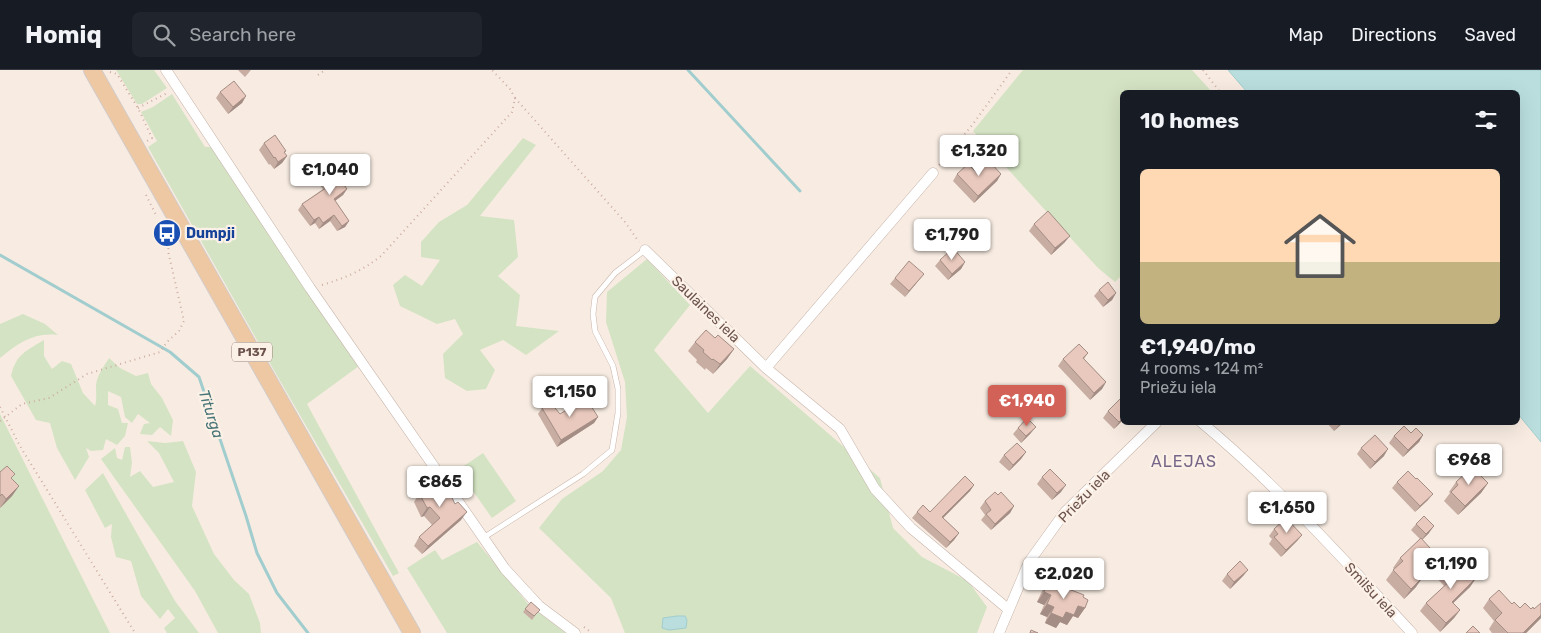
<!DOCTYPE html>
<meta charset="utf-8">
<style>
:root{--surface:#171b24;--page:#20242c;--text:#f1f3f6;--muted:#9ea1a6;--line:#363941;--accent:#d26257}
body{margin:0;font-family:Rubik,sans-serif;background:var(--page);color:var(--text);height:100vh;display:flex;flex-direction:column;font-size:19px;white-space:nowrap}
*{box-sizing:border-box;margin:0}
p{font-size:16px;color:var(--muted)}
.icon{flex:none;width:28px;height:28px;fill:none;stroke:currentColor;stroke-width:2;stroke-linecap:round;stroke-linejoin:round}
.map{position:relative;flex:1;overflow:hidden}
.side{position:absolute;left:1120px;top:20px;width:400px;height:335px;display:flex;flex-direction:column;background:var(--surface);border-radius:8px;box-shadow:0 5px 20px #0002}
.side>*{flex:none}
.price{position:absolute;translate:-50% -42px;padding:0 11px;border-radius:5px;background:#fff;color:#222;font-size:16px;line-height:32px;filter:drop-shadow(0 1px 2px #0008)}
.price::after{content:'';position:absolute;left:50%;top:30px;width:15px;height:11px;margin-left:-8px;background:inherit;clip-path:polygon(0 0,100% 0,50% 100%)}
.price.on{background:var(--accent);color:#fff}
ul{padding:0;list-style:none}
li{display:grid;align-content:center;gap:10px;height:265px;padding:0 20px}
li span{display:grid;place-items:center;height:155px;border-radius:8px;color:#555}
li>.icon{margin-inline-start:auto}
span .icon{width:90px;height:90px;fill:#fffc;stroke-width:1}
li b{font-size:21px}
h2{display:flex;justify-content:space-between;align-items:center;height:60px;padding:0 20px;font-size:21px}
header{display:flex;align-items:center;gap:30px;box-sizing:border-box;height:70px;padding:0 25px;background:var(--surface);border-bottom:1px solid var(--line)}
header strong{font-size:24px}
nav{display:flex;gap:28px;margin-inline-start:auto;font-size:18px}
.search{width:350px;height:45px;background:var(--page);display:flex;align-items:center;gap:12px;box-sizing:border-box;padding:0 18px;border-radius:8px;color:var(--muted);font-size:19px}
.map>svg:first-child{display:block}
</style>
<header>
<strong>Homiq</strong>
<div class="search"><svg class="icon" aria-label="search" viewBox="0 0 24 24"><circle cx="10" cy="10" r="6"/><path d="M15 15l6 6"/></svg>Search here</div>
<nav><a>Map</a><a>Directions</a><a>Saved</a></nav>
</header>
<div class="map">
<svg width="1541" height="563" viewBox="0 0 1541 563">
<rect width="100%" height="100%" fill="#f8ece2"/>
<path fill="#d4e3c3" d="M116,0H154L167,18L142,34H137Z
M1023,0H1192L1212,22H1122V205L1115,212L1098,198L973,61Z
M172,24L205,77H211L280,182L359,296L307,334L399,503L393,506L275,302L148,77L157,71L141,42L153,37Z
M523,68L536,75L480,146L514,150L518,187L498,206L520,225L516,256L559,261L526,285L503,270L480,280L495,300L486,319L467,321L445,308L443,284L463,264L455,249L437,254L400,236L393,215L405,205L422,216L440,190L421,187V172L439,152L467,135Z
M647,189L690,235L654,280L708,343L750,296L880,408L893,458L922,487L968,511L987,537L977,563H625L611,528L539,458L562,429L603,401L621,380L627,347L625,312L606,252L607,222Z
M23,244L45,254L58,265C34,262 18,273 0,288V254Z
M44,270V286L52,299L62,291L71,294L83,323L95,336C97,329 96,323 96,315C97,305 104,296 109,288L120,298L136,306L148,303L151,314L162,328L173,350L171,366L160,357L152,365L140,364L144,354L150,353L138,344L132,353L125,347L121,327L108,321V335L118,339L122,353H128L125,366L117,375L106,369L103,380L91,381L86,378L89,387L75,410L57,378L50,353L36,350L11,306C16,284 26,281 44,270Z
M0,344L110,563H0Z
M147,371L165,373L183,371L196,402L192,436L214,484L234,510L249,524L260,553L261,563H218L195,521L101,389L115,378L117,388L122,390L125,377H130L132,393L130,407L140,401L153,417L174,412L159,383Z
M483,383L516,431L492,448L458,400Z
M103,403L175,531L199,563H167L164,558L175,548L168,539L160,549L141,526L131,491L116,487L111,467L112,454L105,458L85,420Z
M477,472L529,535L566,563H447L407,498L435,480L442,490Z"/>
<path fill="#badede" stroke="#a1cdce" d="M1228,0H1541V372L1518,344V22H1247Z
M677,546H685L687,550L686,558L669,560L662,558L663,548Z"/>
<g fill="none" stroke-linecap="round" stroke-linejoin="round">
<path stroke="#a1cdce" stroke-width="3" d="M688,0L800,121
M0,185L170,282L199,307L246,446L257,483L277,523L308,563"/>
<defs>
<path id="lane" d="M483,468L583,404L612,380L618,343V319L613,296L595,261L593,244L595,227L615,203L645,180"/>
<path id="street" d="M166,0L310,218L505,499L539,536L575,563
M645,180L766,298L840,359L875,419L911,458L1008,539
M766,298L933,103
M1201,352C1278,416 1344,490 1412,563
M999,563L1029,492L1065,442L1157,352"/>
<path id="primary" d="M92,0L412,563"/>
</defs>
<use href="#lane" stroke="#c7b4ab" stroke-width="6"/>
<use href="#street" stroke="#c7b4ab" stroke-width="11"/>
<use href="#primary" stroke="#d3cbc9" stroke-width="18"/>
<path stroke="#cdada1" stroke-width="2" stroke-dasharray="1 4" stroke-linecap="butt" d="M1203,0L1220,22
M110,2L117,4L138,38L152,68L147,71
M318,5L325,0
M515,28L625,152L639,172
M138,38L169,22
M939,95L973,54L1012,0
M146,125L156,145
M322,215C345,208 362,201 381,186L512,42L515,28L510,19L492,0
M0,337L20,376L135,563
M0,351L22,334L49,328L87,304L160,282L167,272L179,261L184,251L168,181L170,169
M584,557L592,563"/>
<use href="#lane" stroke="#fff" stroke-width="5"/>
<use href="#street" stroke="#fff" stroke-width="10"/>
<use href="#primary" stroke="#eec8a3" stroke-width="16"/>
</g>
<path fill="#c8ada3" d="M238,0H251L245,7Z
M220,22L246,26L242,33L228,44L216,28Z
M264,73L287,86L282,93L274,99L270,94L269,95L259,80Z
M336,94L352,97L348,103L340,109L347,119L343,125L335,131L349,151L345,157L337,161L330,151L319,159L315,153L310,156L298,140L302,134L323,119L319,114L323,108L332,101V100Z
M976,102L1001,104L997,111L974,133L953,111L957,104Z
M1034,154L1065,172L1051,185L1029,161Z
M940,190L965,192L961,199L948,210L935,196Z
M924,204L919,210L905,227L890,214L895,208Z
M1099,220L1116,223L1112,230L1103,237L1094,226Z
M715,268L734,279L727,289L713,304L706,298L705,300L696,292L697,290L688,281L695,272Z
M1088,283L1084,289L1106,312L1102,319L1090,330L1058,296L1063,289Z
M1122,327V351L1114,359L1103,348L1108,341Z
M1017,334L1033,341L1025,351L1031,363L1021,373L1013,364L1018,358L1025,351L1012,340Z
M542,338L560,344L598,347L594,353L557,377L538,344Z
M1326,352H1344L1334,361Z
M1411,363L1423,365L1419,372L1403,387L1389,373L1394,366Z
M1361,378L1384,386L1370,399L1357,384Z
M1026,382L1021,389L1009,401L999,392L1004,385Z
M0,402L12,409L19,416L12,426L0,438Z
M1042,407L1061,422L1052,430L1037,414Z
M423,412L461,450L422,484L414,476L419,467L432,455L424,446L421,447L414,432L419,424L417,420Z
M1397,412L1428,430L1415,442L1392,418Z
M1456,412L1488,413L1481,423L1458,445L1444,431L1450,423L1449,422Z
M974,415L970,421L943,448L959,463L954,470L946,478L912,448L917,442H930Z
M998,425L1014,436L1010,443L991,460L981,450L985,445L980,438L985,431Z
M1416,454L1429,463L1422,470L1430,478L1423,488L1420,492L1424,497L1420,504L1416,517L1404,529L1386,510L1394,499L1393,498L1400,488L1420,469L1411,460Z
M1274,459L1302,465L1297,471L1281,487L1269,474L1272,469L1269,466Z
M1442,499L1476,508L1470,517L1453,533L1460,540L1454,548L1440,562L1420,541L1426,533L1444,516L1436,507Z
M1248,500L1243,506L1230,519L1222,511L1227,504Z
M1048,511L1083,527L1085,538L1078,548L1073,546L1067,555L1060,552L1056,558L1045,553L1047,547L1040,544L1044,535L1037,532L1042,521Z
M1489,529L1512,534L1520,538L1541,548L1526,563H1492L1489,559L1494,551L1483,538Z
M531,532L537,543L532,550L523,542Z"/>
<path fill="#a38d84" d="M246,26L242,33L228,44L233,37Z
M287,86L282,93L274,99L278,92Z
M352,97L348,103L335,113L339,108Z
M1001,104L997,111L974,133L978,126Z
M347,119L343,125L329,135L334,129Z
M334,145L330,151L319,159L323,153Z
M319,147L315,153L310,156L314,150Z
M349,151L345,157L337,161L342,156Z
M1070,166L1065,172L1051,185L1055,178Z
M965,192L961,199L948,210L952,204Z
M924,204L919,210L905,227L909,221Z
M1116,223L1112,230L1103,237L1108,230Z
M734,279L727,289L713,304L720,294Z
M1106,312L1102,319L1090,330L1094,323Z
M598,347L594,353L557,377L561,370Z
M1122,349V351L1114,359L1119,352Z
M1341,352H1344L1334,361L1339,355Z
M1036,357L1031,363L1021,373L1026,366Z
M1423,365L1419,372L1403,387L1408,380Z
M1388,379L1384,386L1370,399L1375,392Z
M1026,382L1021,389L1009,401L1013,395Z
M1488,413L1481,423L1458,445L1465,436Z
M974,415L970,421L938,453L942,447Z
M1066,415L1061,422L1052,430L1057,423Z
M19,416L12,426L0,438L6,429Z
M1433,424L1428,430L1415,442L1420,436Z
M1014,436L1010,443L991,460L995,454Z
M430,437L424,446L421,447L427,438Z
M467,442L461,450L422,484L428,476Z
M1434,456L1429,463L1421,471L1426,464Z
M959,463L954,470L946,478L950,472Z
M1302,465L1297,471L1281,487L1286,480Z
M1430,478L1423,488L1411,500L1418,490Z
M1248,500L1243,506L1230,519L1234,512Z
M1423,507L1416,517L1404,529L1411,519Z
M1476,508L1470,517L1446,540L1452,532Z
M1044,522L1051,525L1044,535L1037,532Z
M1047,534L1054,537L1047,547L1040,544Z
M1078,536L1085,538L1078,548L1073,546L1067,555L1060,552L1056,558L1045,553L1051,543L1066,542Z
M1460,540L1454,548L1440,562L1446,553Z
M1541,545V548L1526,563H1523Z"/>
<path fill="#e9c9bd" stroke="#a38d84" d="M234,11L246,26L233,37L220,22Z
M275,65L286,81L284,82L287,86L278,92L275,87L274,88L264,73Z
M345,87L352,97L339,108L347,119L334,129L349,151L342,156L334,145L323,153L319,147L314,150L302,134L329,116L323,108L338,97L336,94Z
M988,90L1001,104L978,126L957,104L968,94L976,102Z
M1048,141L1070,166L1055,178L1034,154Z
M953,178L965,192L952,204L940,190Z
M909,191L924,204L909,221L895,208Z
M1108,212L1116,223L1108,230L1099,220Z
M706,260L715,268L718,265L734,279L720,294L713,289L712,290L703,282L704,280L695,272Z
M1079,274L1088,283L1083,288L1106,312L1094,323L1063,289Z
M1026,324L1038,334L1029,344L1017,334Z
M1122,327V349L1119,352L1108,341Z
M586,328L598,347L561,370L542,338L550,332L560,344Z
M1027,348L1036,357L1026,366L1018,358Z
M1404,356L1411,363L1416,358L1423,365L1408,380L1394,366Z
M1375,365L1388,379L1375,392L1361,378Z
M1017,373L1026,382L1013,395L1004,385Z
M7,396L15,404L11,408L19,416L6,429L2,424L0,426V402Z
M1472,397L1488,413L1465,436L1451,422L1458,415L1456,412Z
M1050,399L1066,415L1057,423L1042,407Z
M1408,401L1416,409L1417,408L1433,424L1420,436L1397,412Z
M440,403L455,434L458,432L467,442L428,476L419,467L440,448L430,437L427,438L419,423L427,420L423,412Z
M965,406L974,415L942,447L959,463L950,472L917,442L923,435L930,442Z
M995,422L998,425L1001,422L1014,436L995,454L986,444L991,440L985,431Z
M1424,446L1434,456L1426,464L1416,454Z
M1286,448L1302,465L1286,480L1274,467L1278,464L1274,459Z
M1421,468L1430,478L1418,490L1424,497L1418,503L1423,507L1411,519L1393,500L1403,491L1400,488Z
M1455,487L1476,508L1452,532L1460,540L1446,553L1426,533L1452,509L1442,499Z
M1240,491L1248,500L1234,512L1227,504Z
M1048,511L1084,525L1083,527L1088,530L1085,538L1078,536L1074,545L1066,542L1063,548L1051,543L1054,537L1047,534L1051,525L1044,522Z
M1499,520L1512,534L1514,532L1520,538L1525,533L1531,539L1533,537L1534,539L1541,533V545L1523,563H1508L1495,550L1502,543L1489,529Z
M531,532L540,540L534,546L525,539Z
M1473,556L1480,563H1466Z
M1031,560L1038,563H1030Z"/>
<defs>
<symbol id="bus-disc" viewBox="-11 -11 22 22"><circle r="9.5" fill="#1a4fb4" stroke="#fcf1e7"/><path d="M-5-6H5V4H4V6H2V4H-2V6H-4V4H-5ZM-3.5-4V0h7V-4ZM-3.5 1.2v1.5H-2V1.2ZM2 1.2v1.5H3.5V1.2Z" fill="#fff"/></symbol>
</defs>
<g fill-rule="evenodd">
<use href="#bus-disc" x="151" y="147" width="32" height="32"/>
</g>
<g text-anchor="middle" stroke-width="4.5" stroke-linejoin="round" paint-order="stroke">
<rect fill="#fcf1e7" stroke="#97827a" stroke-width="1" x="232" y="272.5" width="40" height="19" rx="4"/>
<g font-size="12" font-weight="bold" fill="#6c534c">
<text x="252" y="286">P137</text>
</g>
<g font-size="14" font-weight="bold" fill="#164399" stroke="#fcf1e7" text-anchor="start">
<text x="186" y="168">Dumpji</text>
</g>
<g font-size="14" fill="#6c534c" stroke="#fcf1e7">
<text transform="translate(706 239) rotate(44)" y="5">Saulaines iela</text>
<text transform="translate(1084 426) rotate(-46)" y="5">Priežu iela</text>
<text transform="translate(1371 520) rotate(47)" y="5">Smilšu iela</text>
</g>
<g font-size="15" font-style="italic" fill="#477476" stroke="#fcf1e7">
<text transform="translate(211 344) rotate(72)" y="5">Titurga</text>
</g>
<g font-size="16" letter-spacing="1" fill="#786588" stroke="#fcf1e7">
<text x="1184" y="397">ALEJAS</text>
</g>
</g>
</svg>
<b class="price" style="left:979px;top:107px">€1,320</b>
<b class="price" style="left:330px;top:126px">€1,040</b>
<b class="price" style="left:952px;top:191px">€1,790</b>
<b class="price" style="left:570px;top:348px">€1,150</b>
<b class="price on" style="left:1027px;top:357px">€1,940</b>
<b class="price" style="left:1469px;top:416px">€968</b>
<b class="price" style="left:440px;top:438px">€865</b>
<b class="price" style="left:1287px;top:464px">€1,650</b>
<b class="price" style="left:1451px;top:520px">€1,190</b>
<b class="price" style="left:1064px;top:530px">€2,020</b>
<section class="side">
<h2>10 homes<svg class="icon" aria-label="filters" viewBox="0 0 24 24"><path d="M4 7h16M4 17h16"/><circle cx="9" cy="7" r="2"/><circle cx="15" cy="17" r="2"/></svg></h2>
<ul>
<li><span style="background:linear-gradient(#ffd9b3 60%,#c2b280 0)"><svg class="icon" aria-label="home" viewBox="0 0 24 24"><path d="M3 11l9-7 9 7M6 9v11h12V9"/></svg></span><div><b>€1,940/mo</b><p>4 rooms · 124 m²</p><p>Priežu iela</p></div></li>
</ul>
</section>
</div>
